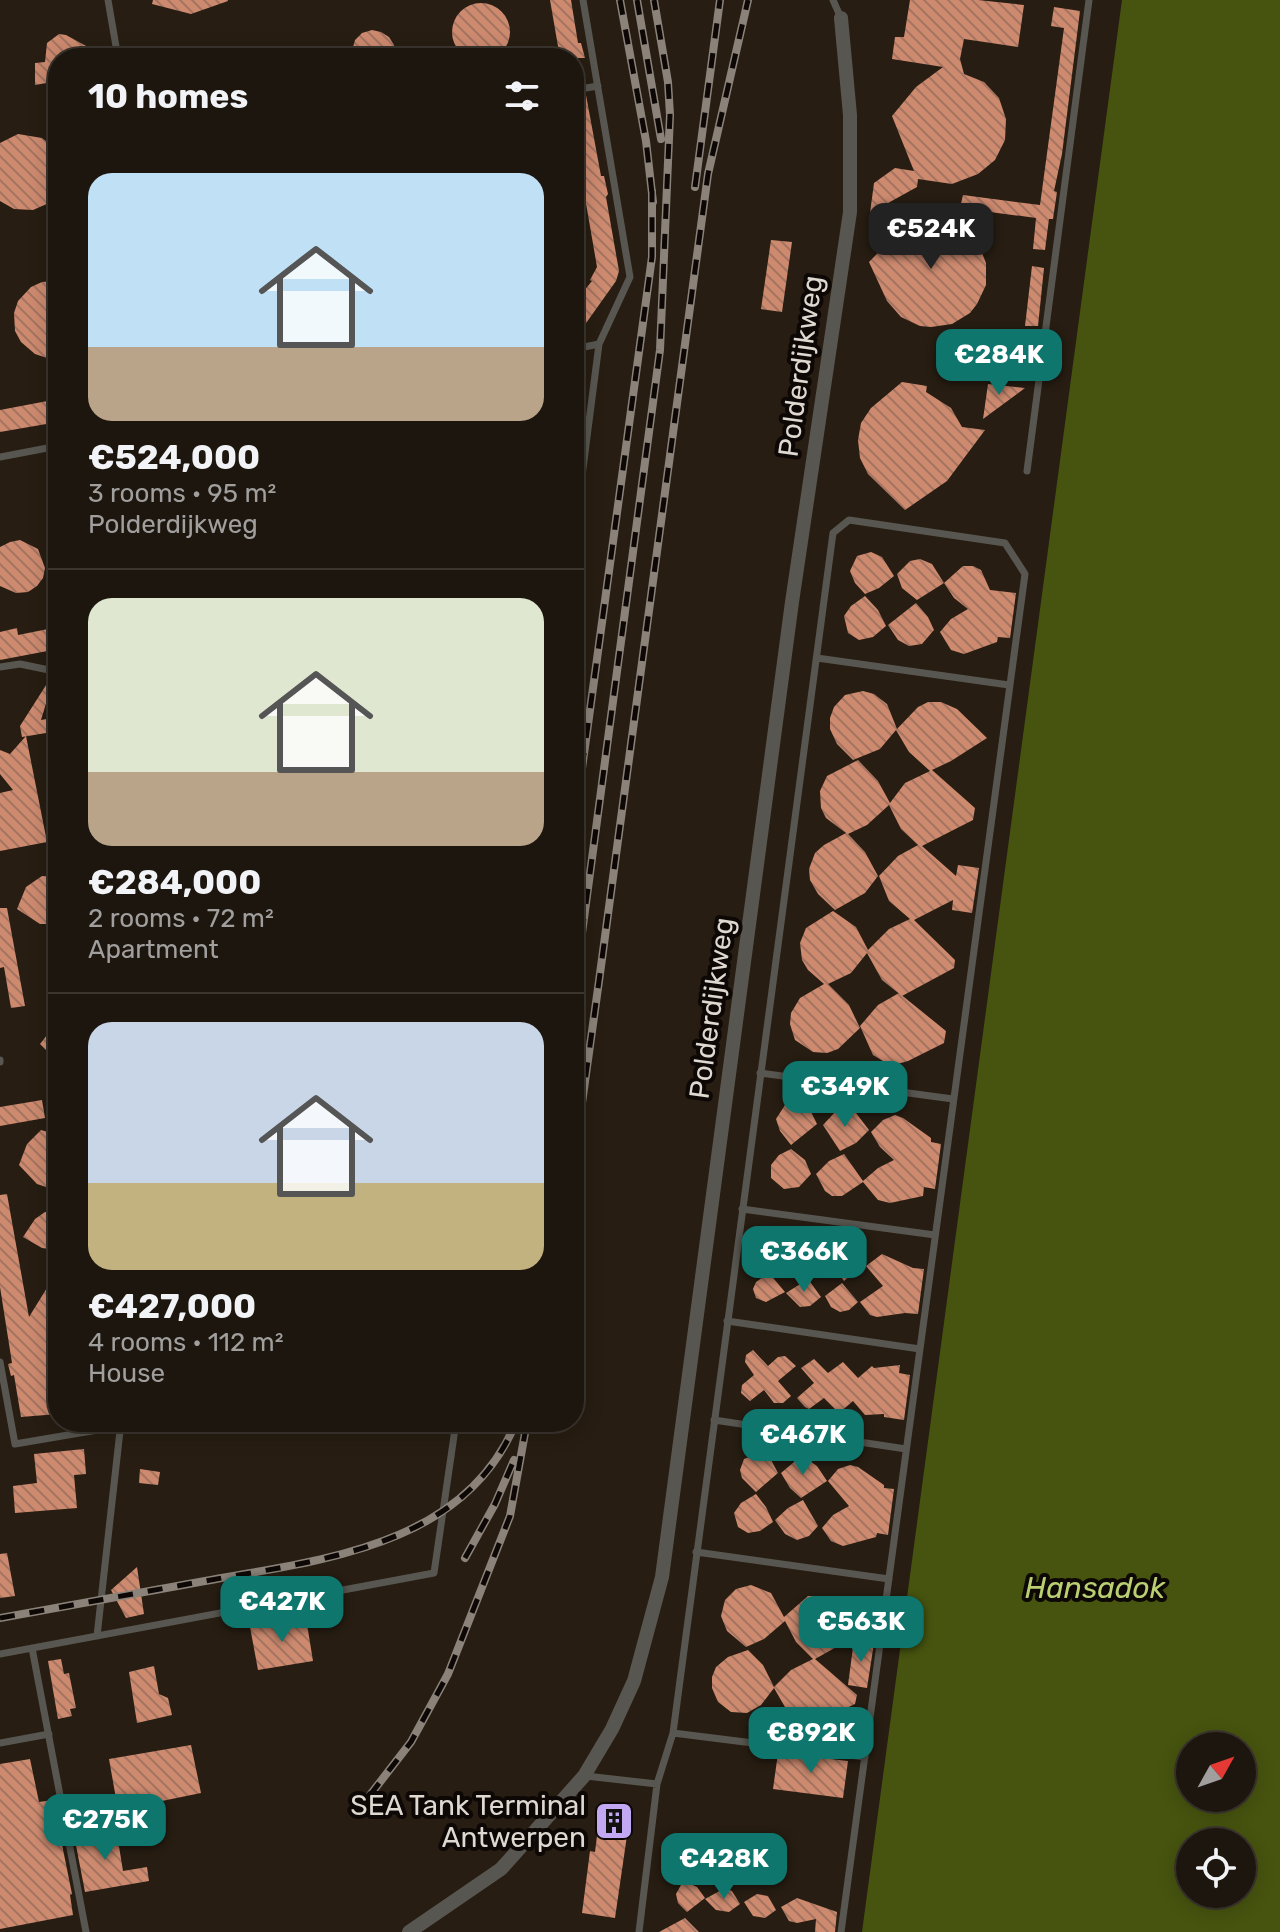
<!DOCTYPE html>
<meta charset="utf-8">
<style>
:root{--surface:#1d160e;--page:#251f17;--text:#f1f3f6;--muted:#a09f9e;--line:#3b352e;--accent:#0f766e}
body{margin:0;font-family:Rubik,sans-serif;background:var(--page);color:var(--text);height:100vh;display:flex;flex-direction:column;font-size:30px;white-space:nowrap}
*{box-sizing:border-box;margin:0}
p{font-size:26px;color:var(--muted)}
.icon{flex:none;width:44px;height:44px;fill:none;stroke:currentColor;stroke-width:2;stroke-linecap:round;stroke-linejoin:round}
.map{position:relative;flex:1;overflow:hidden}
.drawer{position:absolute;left:48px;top:48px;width:536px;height:1384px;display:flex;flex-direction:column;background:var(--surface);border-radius:32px;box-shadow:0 4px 20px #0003,0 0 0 2px var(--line)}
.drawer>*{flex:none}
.needle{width:52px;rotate:50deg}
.buttons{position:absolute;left:1176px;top:1732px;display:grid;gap:16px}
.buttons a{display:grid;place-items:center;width:80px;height:80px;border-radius:50%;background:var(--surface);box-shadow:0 4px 20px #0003,0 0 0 2px var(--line);font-size:40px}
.price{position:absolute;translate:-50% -68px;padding:0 18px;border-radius:16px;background:var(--accent);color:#fff;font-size:26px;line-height:52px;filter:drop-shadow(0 2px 4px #0008)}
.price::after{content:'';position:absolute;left:50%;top:48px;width:24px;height:18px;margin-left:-12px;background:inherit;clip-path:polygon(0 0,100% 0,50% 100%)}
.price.on{background:#222;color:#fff}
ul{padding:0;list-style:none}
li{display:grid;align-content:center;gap:16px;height:424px;padding:0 40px}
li+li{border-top:2px solid var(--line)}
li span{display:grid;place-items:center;height:248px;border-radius:24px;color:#555}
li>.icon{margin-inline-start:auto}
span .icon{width:144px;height:144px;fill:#fffc;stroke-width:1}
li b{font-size:34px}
h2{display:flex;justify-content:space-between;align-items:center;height:96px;padding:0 40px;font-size:34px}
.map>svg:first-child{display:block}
</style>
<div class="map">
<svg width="1280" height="1932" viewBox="0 0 1280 1932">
<defs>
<pattern id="building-back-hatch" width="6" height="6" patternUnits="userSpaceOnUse" patternTransform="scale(2)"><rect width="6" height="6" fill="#cd8a6f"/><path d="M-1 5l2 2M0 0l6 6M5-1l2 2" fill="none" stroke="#a47461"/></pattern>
</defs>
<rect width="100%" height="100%" fill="#271d12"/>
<path fill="#47540f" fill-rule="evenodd" d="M1122,0H1280V1932H862ZM1190,1746H1242V1798H1190ZM1190,1842H1242V1894H1190Z"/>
<path fill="url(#building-back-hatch)" d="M153,0H228V1L191,14L152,4Z
M550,0H571L578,43H581L585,58H560Z
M910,0H978L1024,5L1018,47L964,39L960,59L964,74L984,82L999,98L1006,119L1005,140L995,160L978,174L952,184L918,179L917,187L870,213L874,183L895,168L914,171L892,116L916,87L943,67L892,59L895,37H904Z
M452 32a29 29 0 1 1 58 0a29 29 0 1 1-58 0Z
M1054,7L1080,11L1062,154L1054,191L1057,192L1054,212L1053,219H1049L1045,250L1033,249L1036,218L960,208L963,195L1040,205L1064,28L1051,26Z
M372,30L381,32L389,37L394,45L396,58H350L355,40L362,33Z
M59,34L66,35L108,58H58V81L35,85V63L45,62L47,43Z
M586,95L601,176H604L608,194L606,197L619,271L616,281L584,326L574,329V303L592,281L590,280L597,267L574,134V96Z
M18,134L42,138L58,151V193L49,203L33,210L14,209L0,201V143Z
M918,212L948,216L978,243L986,263V285L977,304L970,313L952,324L931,327L920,326L901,317L887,301L869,262Z
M771,240L792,242L782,312L761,309Z
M1032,266L1044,268L1038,326H1025Z
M58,281V358H47L35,354L21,342L15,331L14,313L18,301L31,287L42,282Z
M902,382L927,386L926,392L951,408L962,427L985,430L947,481L905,510L868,474L860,458L858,440L861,423L871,408Z
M988,384L1025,388L983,419Z
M58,399V422L0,432V410Z
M20,540L38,549L45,568L43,578L37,586L28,592L16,593L0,586V547L10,542Z
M871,552L882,557L894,576L879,588L865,594L855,583L850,571L857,556Z
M920,559L932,564L944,583L917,600L902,588L897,574L910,561Z
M963,566H973L981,570L990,590L1016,593L1010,638L998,637L997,642L964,654L951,650L940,632L951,619L968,609L954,598L944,583Z
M865,596L878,610L886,626L873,637L859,640L848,633L844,616L851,606Z
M916,603L928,617L934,630L922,644L909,646L898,640L888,625Z
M58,627V649L0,660V632L17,628L18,635Z
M48,682L52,684L41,720L58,717V731L22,737L20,726Z
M863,691L874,694L887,704L897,729L918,707L928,702H941L957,709L987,738L951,761L932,770L975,808L973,820L922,846L956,876L958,865L979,868L972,913L952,910L953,900L914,920L955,960L954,968L902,996L882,980L867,953L851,973L828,984L849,1005L860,1028L838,1049L827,1053L813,1052L795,1040L790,1024L791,1013L800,998L824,984L808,970L802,960L800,943L806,928L833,911L856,927L868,950L889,929L910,919L889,901L879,876L898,856L918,845L901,829L889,805L867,825L848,834L865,852L878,876L865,893L835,910L818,894L810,880L809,869L815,853L824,845L846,833L826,818L821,808L820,791L827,776L858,760L878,781L890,803L905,783L930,771L909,752L896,730L880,749L853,760L837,744L830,729V718L834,707L845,695Z
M26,736L47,842L0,851V793L13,790L0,774V750L10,754Z
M42,876L58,877V924H40L17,909L26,887Z
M0,908H7L25,1006L11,1008L4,967L0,968Z
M899,993L946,1031L944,1043L908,1061L897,1064L883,1061L873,1055L860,1026L878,1005Z
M58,1021V1062L40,1044Z
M42,1100L45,1118L0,1126V1107Z
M797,1102L809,1108L817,1124L791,1145L780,1131L776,1119L785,1105Z
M844,1109L856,1113L869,1130L856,1143L840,1151L823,1125L836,1111Z
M895,1115L903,1118L931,1138V1142L941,1144L935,1189L924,1187L923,1196L890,1203L878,1200L863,1182L842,1196H832L825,1191L816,1174L829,1161L844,1154L863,1181L878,1168L894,1160L880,1147L871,1132L883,1120Z
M41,1130L58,1135V1186L46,1187L37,1184L19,1165L27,1144Z
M791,1149L805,1160L811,1174L799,1187L784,1189L771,1178V1165L779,1155Z
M7,1194L29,1317L58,1270V1414L21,1417L14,1375L11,1376L8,1364L12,1363L0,1287V1195Z
M45,1212L58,1213V1250L42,1248L23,1237L35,1219Z
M769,1240L779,1242L788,1255L771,1269L761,1260L758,1254L760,1246Z
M811,1244L828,1260L807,1273L791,1257L801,1247Z
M845,1249L855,1253L864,1264L844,1281L830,1261Z
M882,1254L913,1268L924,1269L918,1314L905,1313L877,1317L870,1315L860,1302L883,1286L866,1266Z
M769,1273L785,1292L766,1302L756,1298L753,1289L756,1282Z
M808,1279L821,1297L810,1306L800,1307L786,1293Z
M842,1283L858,1302L849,1310L840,1312L831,1307L825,1296Z
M753,1350L768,1366L778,1357L785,1356L796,1366L778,1381L791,1396L783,1403H774L764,1390L750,1401L741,1393L742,1385L754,1375L745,1362L746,1355Z
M814,1359L828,1373L843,1362L858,1378L872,1366L874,1368L900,1365L899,1373L910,1375L904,1420L884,1417V1414L865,1415L853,1401L839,1413L824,1398L809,1409L805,1407L797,1398L814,1383L801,1368Z
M84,1449L86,1474L74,1475L77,1508L15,1513L13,1486L37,1483L34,1454Z
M759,1453L770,1458L778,1473L756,1492L742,1478L740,1470L744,1459Z
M807,1459L817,1466L827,1481L801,1498L790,1488L781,1473L794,1462Z
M850,1465L858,1467L884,1485V1488L894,1489L888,1535L877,1533L876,1537L843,1546L831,1541L822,1528L833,1515L849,1506L828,1481L838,1469Z
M140,1469L160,1472L158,1485L139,1483Z
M756,1494L766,1507L773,1522L760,1531L748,1533L738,1527L734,1513L741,1503Z
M803,1500L818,1526L809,1536L797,1540L785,1534L775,1520L788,1508Z
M7,1553L15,1596L0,1598V1554Z
M137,1567L144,1614L126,1618L111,1590Z
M751,1585L771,1593L784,1617L808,1596H829L838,1602L865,1631L815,1659L857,1695L855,1704L819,1721L808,1722L798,1720L789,1714L774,1688L761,1705L747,1713L731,1712L718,1702L712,1688V1677L716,1667L728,1657L748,1650L763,1665L774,1687L791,1670L813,1659L796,1642L785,1621L764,1639L746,1647L727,1631L721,1616L725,1600L736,1589Z
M306,1618L313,1661L258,1670L250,1627Z
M854,1640L874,1643L867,1688L848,1685Z
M61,1659L64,1674L69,1673L76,1708L70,1709L72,1716L58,1719L48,1661Z
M154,1666L159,1694L168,1698L172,1715L137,1723L129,1672Z
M191,1745L201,1793L118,1810L109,1759Z
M778,1753L848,1761L843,1798L773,1789Z
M30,1759L39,1802L53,1800L72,1894L70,1895L73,1915L0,1929V1764Z
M601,1804L631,1808L615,1918L582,1913L590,1851L595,1852Z
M116,1828L123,1871L147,1867L149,1881L85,1892L74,1835Z
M688,1883L697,1887L705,1898L687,1912L678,1903L676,1894L681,1885Z
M725,1888L732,1891L740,1904L729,1912L716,1910L705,1899Z
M757,1894L768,1896L776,1910L765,1918L753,1916L744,1902Z
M797,1898L837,1912L835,1932H815L816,1919L797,1923L789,1921L781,1907Z
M685,1918L699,1932H659Z"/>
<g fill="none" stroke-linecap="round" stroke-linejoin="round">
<path stroke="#585650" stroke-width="7" d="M108,0L118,58
M833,0L841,18
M574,90L598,86
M574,349L599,344
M0,457L58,446
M1027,471L1089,0
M574,538L599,344L630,277L583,0
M817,658L1009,685
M0,667L20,664L49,670L58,668
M0,1060V1062
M760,1073L953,1099
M742,1209L935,1235
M727,1321L920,1349
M0,1362L15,1444L121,1426
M714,1420L906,1449
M696,1552L889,1579
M97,1636L121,1422
M32,1648L86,1932
M0,1654L434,1573L456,1422
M673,1733L865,1757
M0,1743L49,1734
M586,1776L657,1784
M639,1932L657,1784L673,1733L833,533L849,520L1005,543L1025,574L841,1932"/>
<path stroke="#585650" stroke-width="14" d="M409,1932L501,1869L584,1776L612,1729L634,1681L662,1577L792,602L850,212V115L841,18"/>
<defs>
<path id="rail" d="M620,0L646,141L653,202
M637,0L661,139
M695,187L720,0
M574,827L652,257V191
M574,993L660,350L670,115L668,82L654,0
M574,1136L582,1103L599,981L708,174L748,0
M465,1558L495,1504L514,1460
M0,1618C68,1606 137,1593 205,1581C320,1560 465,1547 516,1422
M370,1795L411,1742L448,1674L510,1516L527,1422"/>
</defs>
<use href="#rail" stroke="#8b837a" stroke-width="8"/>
<use href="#rail" stroke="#0d0805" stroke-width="5" stroke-dasharray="15" stroke-linecap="butt"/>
</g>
<defs>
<symbol id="building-square" viewBox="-11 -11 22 22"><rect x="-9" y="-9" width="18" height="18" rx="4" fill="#c2a8f3" stroke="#0d0805"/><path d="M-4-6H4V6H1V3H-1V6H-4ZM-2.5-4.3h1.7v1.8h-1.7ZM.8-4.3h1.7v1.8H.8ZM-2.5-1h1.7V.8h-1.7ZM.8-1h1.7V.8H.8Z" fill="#111"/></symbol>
</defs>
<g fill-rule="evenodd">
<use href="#building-square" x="592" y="1799" width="44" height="44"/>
</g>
<g text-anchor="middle" stroke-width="8" stroke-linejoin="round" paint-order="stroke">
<g font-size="28" fill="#dfd8d1" stroke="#0d0805">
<text transform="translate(800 366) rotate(-82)" y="10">Polderdijkweg</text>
<text transform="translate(711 1008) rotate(-82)" y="10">Polderdijkweg</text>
</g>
<g font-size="28" fill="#dfd8d1" stroke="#0d0805" text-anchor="end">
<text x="586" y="1815">SEA Tank Terminal<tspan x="586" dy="32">Antwerpen</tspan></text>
</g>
<g font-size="30" font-style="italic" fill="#b9cf72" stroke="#0d0805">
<text x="1095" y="1598">Hansadok</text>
</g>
</g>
</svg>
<div class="buttons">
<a><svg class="needle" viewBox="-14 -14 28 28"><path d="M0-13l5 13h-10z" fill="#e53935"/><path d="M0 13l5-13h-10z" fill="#a09f9e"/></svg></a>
<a><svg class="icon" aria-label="locate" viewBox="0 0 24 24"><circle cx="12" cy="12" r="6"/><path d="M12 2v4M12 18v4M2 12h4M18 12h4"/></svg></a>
</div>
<b class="price on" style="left:931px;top:271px">€524K</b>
<b class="price" style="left:999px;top:397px">€284K</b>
<b class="price" style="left:845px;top:1129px">€349K</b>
<b class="price" style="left:804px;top:1294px">€366K</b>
<b class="price" style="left:803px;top:1477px">€467K</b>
<b class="price" style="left:282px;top:1644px">€427K</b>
<b class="price" style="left:861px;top:1664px">€563K</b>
<b class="price" style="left:811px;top:1775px">€892K</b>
<b class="price" style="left:105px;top:1862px">€275K</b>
<b class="price" style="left:724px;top:1901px">€428K</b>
<section class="drawer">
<h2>10 homes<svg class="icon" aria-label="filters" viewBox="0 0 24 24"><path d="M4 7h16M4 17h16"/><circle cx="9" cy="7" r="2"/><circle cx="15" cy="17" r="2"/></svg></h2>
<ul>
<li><span style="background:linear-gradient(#bfe0f5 70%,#b9a48a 0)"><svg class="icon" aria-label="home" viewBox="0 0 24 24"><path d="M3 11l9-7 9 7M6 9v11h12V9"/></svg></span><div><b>€524,000</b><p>3 rooms · 95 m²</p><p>Polderdijkweg</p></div></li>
<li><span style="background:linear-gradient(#dfe7d0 70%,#b9a48a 0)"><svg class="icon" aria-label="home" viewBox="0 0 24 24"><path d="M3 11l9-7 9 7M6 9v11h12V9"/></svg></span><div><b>€284,000</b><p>2 rooms · 72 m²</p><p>Apartment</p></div></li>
<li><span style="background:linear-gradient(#c9d6e8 65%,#c2b280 0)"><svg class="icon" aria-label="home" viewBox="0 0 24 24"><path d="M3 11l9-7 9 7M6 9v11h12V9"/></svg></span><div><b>€427,000</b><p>4 rooms · 112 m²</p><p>House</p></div></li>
</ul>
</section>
</div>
